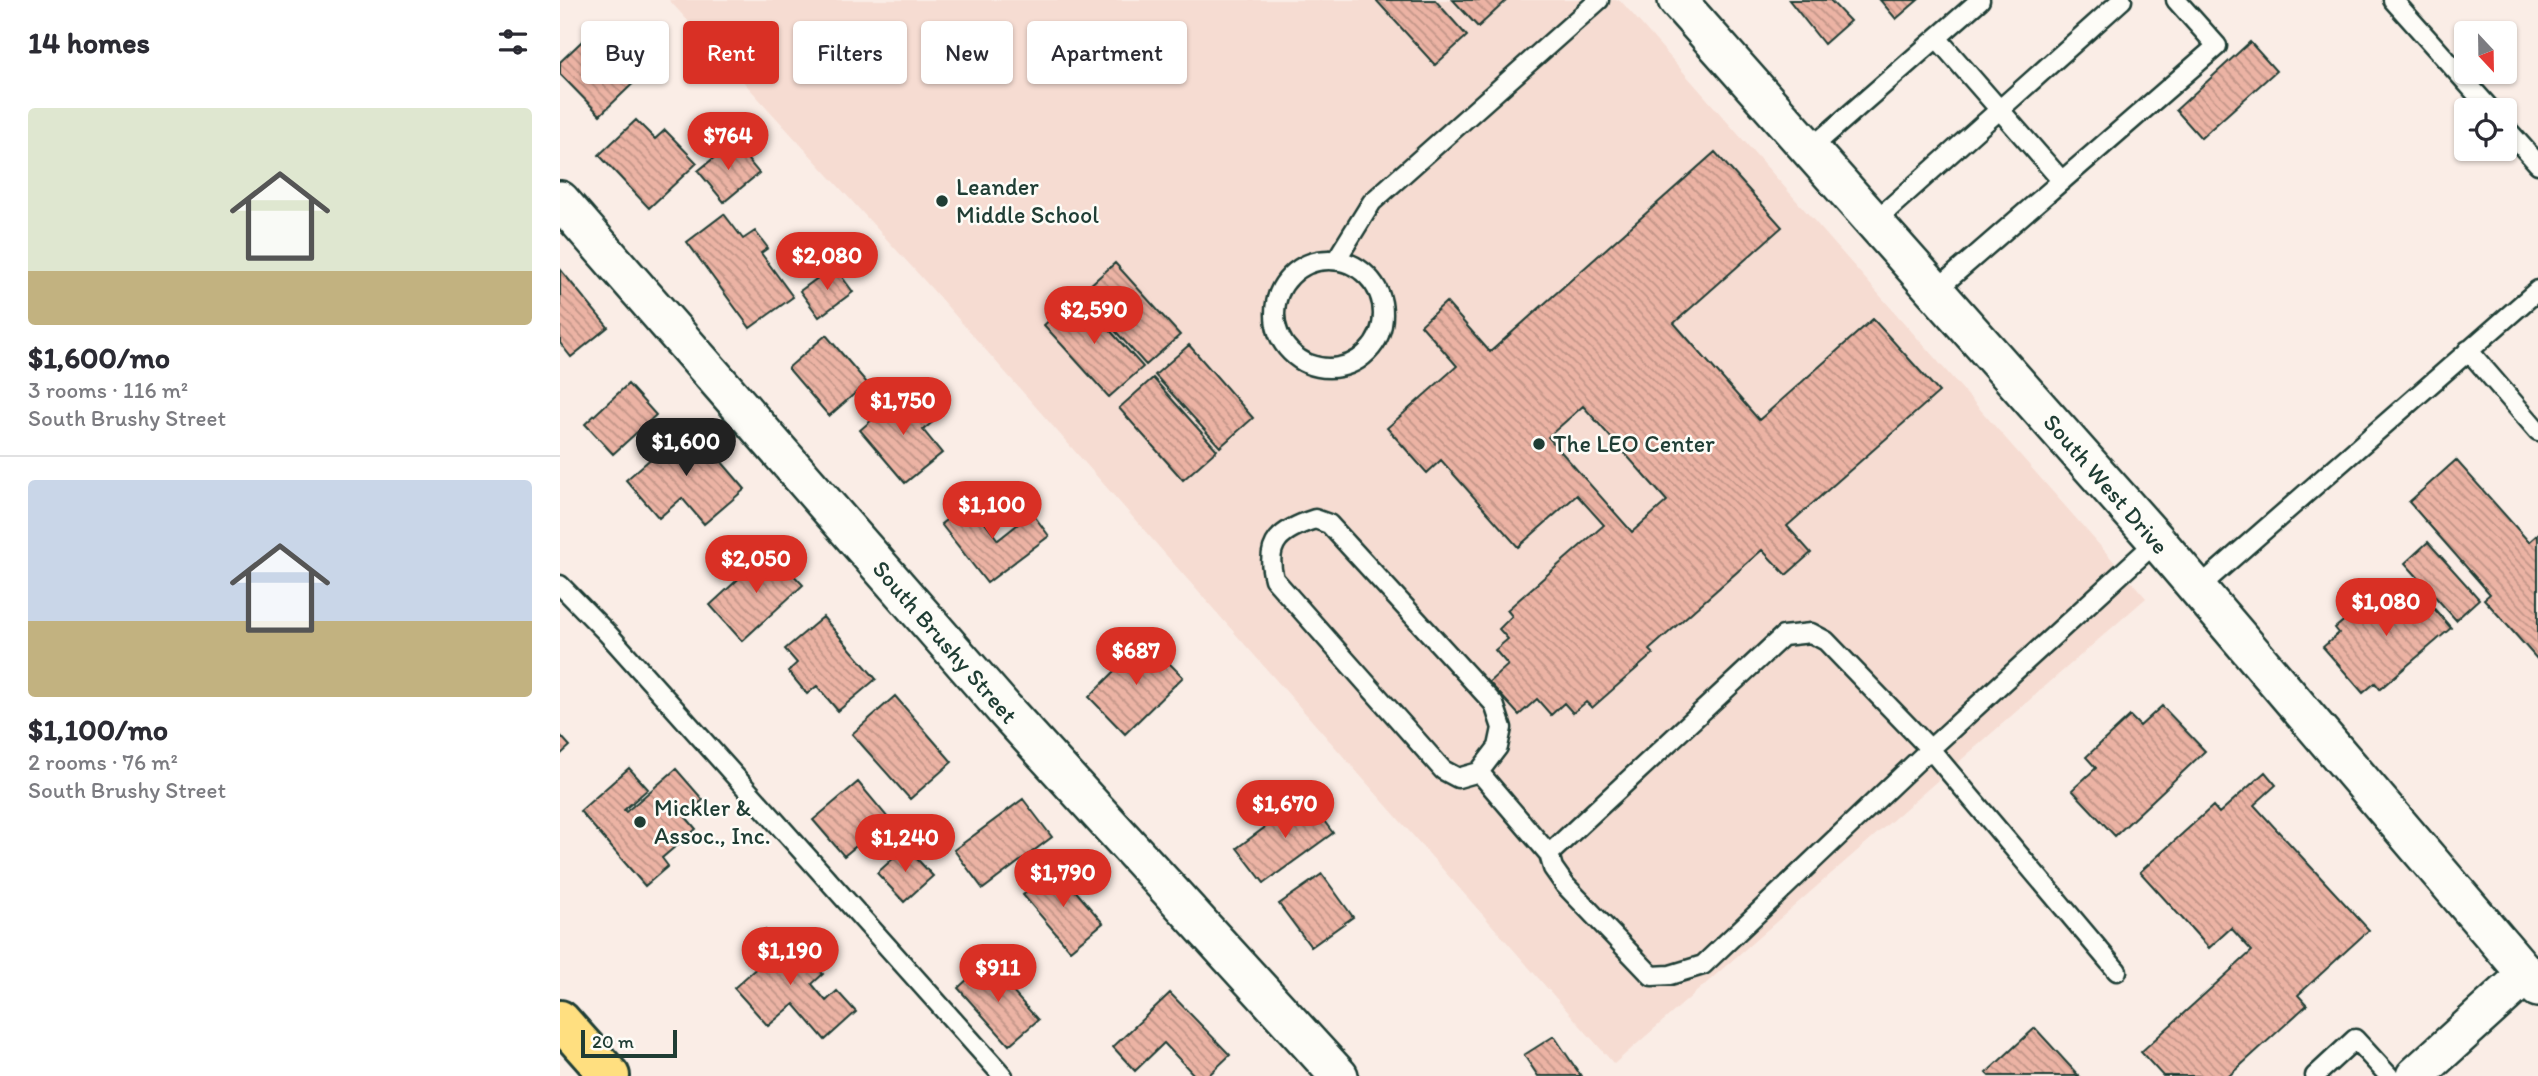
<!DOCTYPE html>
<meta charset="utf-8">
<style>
:root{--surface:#fff;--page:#f2f2f3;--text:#2b2b33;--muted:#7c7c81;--line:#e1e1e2;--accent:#d93025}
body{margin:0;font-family:Itim,sans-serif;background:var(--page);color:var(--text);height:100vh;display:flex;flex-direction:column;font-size:26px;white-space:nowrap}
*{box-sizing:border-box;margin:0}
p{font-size:23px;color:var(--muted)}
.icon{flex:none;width:38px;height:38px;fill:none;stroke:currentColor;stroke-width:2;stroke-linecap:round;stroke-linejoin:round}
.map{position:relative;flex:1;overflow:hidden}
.sheet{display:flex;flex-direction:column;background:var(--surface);width:560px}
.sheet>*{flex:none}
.banner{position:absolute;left:21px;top:21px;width:665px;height:63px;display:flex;gap:14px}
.needle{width:46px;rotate:158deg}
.fabs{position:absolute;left:1894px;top:21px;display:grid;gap:14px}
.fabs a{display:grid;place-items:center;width:63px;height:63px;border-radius:7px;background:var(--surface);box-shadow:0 2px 5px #0004;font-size:35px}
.scale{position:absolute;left:21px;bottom:18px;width:96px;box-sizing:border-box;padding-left:7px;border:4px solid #1f3d34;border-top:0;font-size:19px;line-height:24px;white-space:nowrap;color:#1f3d34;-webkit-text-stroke:5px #fdfcf7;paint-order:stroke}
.price{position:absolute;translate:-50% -60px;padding:0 16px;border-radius:24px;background:var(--accent);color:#fff;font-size:23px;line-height:46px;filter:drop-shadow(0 2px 4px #0008)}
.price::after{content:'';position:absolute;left:50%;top:42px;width:21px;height:16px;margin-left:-10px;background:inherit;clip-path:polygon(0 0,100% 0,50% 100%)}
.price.active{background:#222;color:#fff}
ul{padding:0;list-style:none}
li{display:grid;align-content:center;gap:14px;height:371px;padding:0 28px}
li+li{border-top:2px solid var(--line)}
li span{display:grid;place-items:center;height:217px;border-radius:7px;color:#555}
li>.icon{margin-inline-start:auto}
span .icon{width:126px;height:126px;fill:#fffc;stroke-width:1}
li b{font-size:30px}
h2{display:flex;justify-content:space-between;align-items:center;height:84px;padding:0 28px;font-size:30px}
.pill{padding:0 24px;border-radius:7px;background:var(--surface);box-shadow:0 2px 5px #0004;font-size:24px;line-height:63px}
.pill.active{background:var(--accent);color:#fff}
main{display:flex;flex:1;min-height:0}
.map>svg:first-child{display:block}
</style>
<main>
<section class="sheet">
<h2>14 homes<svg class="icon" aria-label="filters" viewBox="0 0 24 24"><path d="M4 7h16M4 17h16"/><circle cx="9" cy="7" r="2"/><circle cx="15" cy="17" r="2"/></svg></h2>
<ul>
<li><span style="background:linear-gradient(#dfe7d0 75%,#c2b280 0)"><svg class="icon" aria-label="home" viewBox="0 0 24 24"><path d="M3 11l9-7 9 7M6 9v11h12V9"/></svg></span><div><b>$1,600/mo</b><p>3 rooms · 116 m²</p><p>South Brushy Street</p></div></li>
<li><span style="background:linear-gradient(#c9d6e8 65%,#c2b280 0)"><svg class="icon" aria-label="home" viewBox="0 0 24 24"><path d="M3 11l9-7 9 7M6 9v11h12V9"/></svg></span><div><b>$1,100/mo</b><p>2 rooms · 76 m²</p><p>South Brushy Street</p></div></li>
</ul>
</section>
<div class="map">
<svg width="1978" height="1076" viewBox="0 0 1978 1076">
<defs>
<pattern id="building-back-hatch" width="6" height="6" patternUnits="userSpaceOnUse" patternTransform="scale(1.75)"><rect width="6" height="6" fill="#ecb3a4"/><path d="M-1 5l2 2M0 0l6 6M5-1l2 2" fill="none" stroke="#bf9386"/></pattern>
</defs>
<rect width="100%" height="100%" fill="#faede6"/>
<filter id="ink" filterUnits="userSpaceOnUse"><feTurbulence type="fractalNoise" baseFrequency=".0143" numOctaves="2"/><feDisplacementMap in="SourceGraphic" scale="14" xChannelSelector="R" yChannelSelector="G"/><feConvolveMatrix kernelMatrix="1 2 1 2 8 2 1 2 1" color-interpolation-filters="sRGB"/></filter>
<g filter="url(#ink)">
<path fill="#f6dcd2" d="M109,0H1060L1586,598L1054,1064L372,289Z"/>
<path fill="url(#building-back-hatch)" stroke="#1f3d34" stroke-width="2" fill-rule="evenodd" d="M816,0H875L907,36L875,65Z
M893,0H947L918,27Z
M1229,0H1270L1290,21L1264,44Z
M1320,0H1358L1336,19Z
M37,27L83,74L40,115L0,74V62Z
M1690,42L1716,71L1641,138L1616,110Z
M76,120L95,139L105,130L137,163L89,208L39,155Z
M173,142L199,173L164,202L138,171Z
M1155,152L1222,227L1114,323L1199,420L1313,319L1379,392L1227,526L1251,553L1226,575L1202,550L1089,650L1093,654L1032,708L1026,702L1013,713L1004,703L991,715L977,699L959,715L929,682L948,665L935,650L948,639L939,629L952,616L947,610L1044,525L1017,495L958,547L881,460L867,473L827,428L897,366L861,325L886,302L930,352ZM1023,406L1107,501L1072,532L988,437Z
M164,214L183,239L195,231L208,248L201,253L233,297L190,328L127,242Z
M555,263L620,335L586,365L521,293Z
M274,266L293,292L259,317L240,291Z
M0,269L48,327L11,357L0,343Z
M518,295L583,367L549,397L484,325Z
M266,335L307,383L269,416L228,368Z
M629,345L693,418L660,447L595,375Z
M593,378L657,450L623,480L559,408Z
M68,384L96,415L53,454L25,424Z
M347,390L374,421L363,430L382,453L345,483L300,430Z
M130,425L185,489L144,524L122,498L99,518L66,480Z
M1896,460L1969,542L1978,534V660L1924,599L1930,594L1849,502Z
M409,502L438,540L472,513L489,536L427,583L381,524Z
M1868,542L1919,599L1896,620L1845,563Z
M210,550L243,585L182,641L150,605Z
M1851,582L1891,628L1820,689L1815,683L1803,693L1763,647L1779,633L1775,628L1799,608L1802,611L1818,598L1824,605Z
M263,617L316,679L278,711L257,686L247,694L228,671L237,663L225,649Z
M586,640L623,677L565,734L529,697Z
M335,696L392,762L350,799L292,734Z
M1602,706L1645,751L1555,836L1512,790L1536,768L1526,757L1570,716L1580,726Z
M0,735L10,746L0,755Z
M69,768L88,789L64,810L66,812L116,769L143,800L125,816L136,829L102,858L108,866L85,886L20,811Z
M1705,772L1716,785L1694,805L1809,930L1738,995L1747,1005L1669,1076H1603L1581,1052L1692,951L1671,928L1649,948L1580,872L1653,806L1659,813Z
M298,782L329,819L284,856L253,820Z
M746,797L773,833L704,883L677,848Z
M463,799L492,837L423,889L394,850Z
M346,847L373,876L344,902L317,873Z
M496,868L543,923L510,950L463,895Z
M762,874L793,917L751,947L719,904Z
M205,930L221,948L232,938L263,974L252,984L266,1001L277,991L296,1012L265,1040L234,1004L208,1026L174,988L201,964L186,947Z
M426,962L478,1020L449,1045L398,988Z
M610,993L670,1055L648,1076H635L604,1043L575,1071L553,1047Z
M1475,1028L1519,1076H1429L1426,1073Z
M994,1036L1021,1076H978L964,1055Z"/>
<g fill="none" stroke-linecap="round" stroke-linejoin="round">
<defs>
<path id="lane" d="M1833,0L1931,110
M1377,38L1502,181
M1944,126L1978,164
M1250,149L1420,0
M1314,222L1562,0
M715 314a54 54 0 1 1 108 0a54 54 0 1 1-108 0Z
M776,260L812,202L1039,0
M1375,291L1657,46L1616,0
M1908,350L1978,431
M755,519L769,524L934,704L942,728L938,747L919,772L898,778L883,770L714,579C704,542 721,530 755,519Z
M0,585L48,634L443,1076
M1637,589L1978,290
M919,772L989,854
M1557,971L1370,749L1266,641L1251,633L1223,636L989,854L993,868L1005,885L1092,976L1110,975L1143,965L1370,749L1597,541
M1755,1076L1795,1039L1829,1076"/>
<path id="street" d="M1117,0L1597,541L1978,988
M0,200L445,710L779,1076
M1855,1076L1966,975"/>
<path id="primary" d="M0,1020L50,1076"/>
</defs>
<use href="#lane" stroke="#1f3d34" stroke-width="23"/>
<use href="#street" stroke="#1f3d34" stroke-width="42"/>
<use href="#primary" stroke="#1f3d34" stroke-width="44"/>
<use href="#lane" stroke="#fdfcf7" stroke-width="18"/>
<use href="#street" stroke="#fdfcf7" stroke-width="37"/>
<use href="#primary" stroke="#ffdf80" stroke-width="38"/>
</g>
</g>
<g fill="#1f3d34" stroke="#fdfcf7" stroke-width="2.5">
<circle cx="382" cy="201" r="7"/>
<circle cx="979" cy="444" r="7"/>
<circle cx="80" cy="822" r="7"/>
</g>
<g text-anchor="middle" stroke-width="5" stroke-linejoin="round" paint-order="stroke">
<g font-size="24" fill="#1f3d34" stroke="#fdfcf7" text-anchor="start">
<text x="396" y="195">Leander<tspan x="396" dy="28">Middle School</tspan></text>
<text x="993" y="452">The LEO Center</text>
<text x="94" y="816">Mickler &amp;<tspan x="94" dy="28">Assoc., Inc.</tspan></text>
</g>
<g font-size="24" fill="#1f3d34" stroke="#fdfcf7">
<text transform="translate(1546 484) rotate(49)" y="8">South West Drive</text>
<text transform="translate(385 642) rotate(49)" y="8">South Brushy Street</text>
</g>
</g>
</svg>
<div class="fabs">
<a><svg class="needle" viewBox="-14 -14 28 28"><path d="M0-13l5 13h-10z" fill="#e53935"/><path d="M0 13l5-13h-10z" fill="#7c7c81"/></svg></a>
<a><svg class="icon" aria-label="locate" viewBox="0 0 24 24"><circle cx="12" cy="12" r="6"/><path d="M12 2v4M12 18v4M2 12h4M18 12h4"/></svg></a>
</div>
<div class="scale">20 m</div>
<b class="price" style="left:168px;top:172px">$764</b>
<b class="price" style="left:267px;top:292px">$2,080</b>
<b class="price" style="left:534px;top:346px">$2,590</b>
<b class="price" style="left:343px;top:437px">$1,750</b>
<b class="price active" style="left:126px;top:478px">$1,600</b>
<b class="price" style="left:432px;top:541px">$1,100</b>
<b class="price" style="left:196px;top:595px">$2,050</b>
<b class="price" style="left:1826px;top:638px">$1,080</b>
<b class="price" style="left:576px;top:687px">$687</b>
<b class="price" style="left:725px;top:840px">$1,670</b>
<b class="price" style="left:345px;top:874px">$1,240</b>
<b class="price" style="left:503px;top:909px">$1,790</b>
<b class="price" style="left:230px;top:987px">$1,190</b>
<b class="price" style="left:438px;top:1004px">$911</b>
<div class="banner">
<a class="pill">Buy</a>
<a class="pill active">Rent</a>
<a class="pill">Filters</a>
<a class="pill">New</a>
<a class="pill">Apartment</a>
</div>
</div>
</main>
